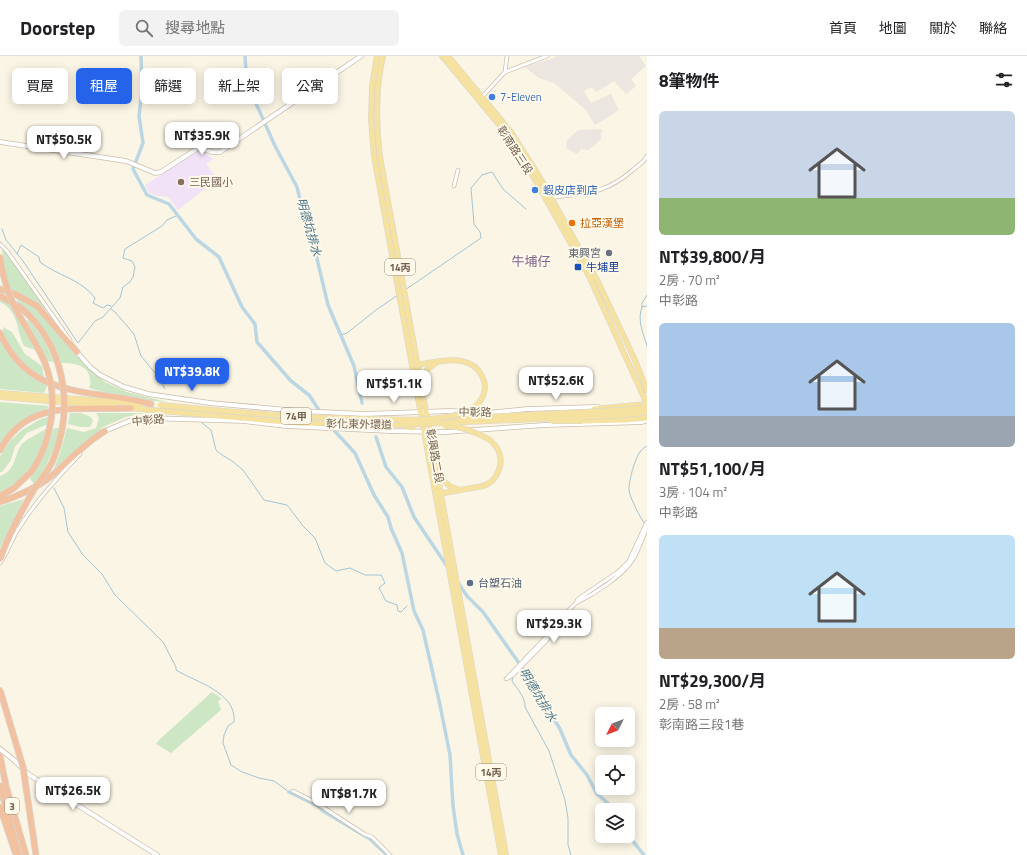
<!DOCTYPE html>
<html lang="zh-TW">
<meta charset="utf-8">
<style>
:root{--surface:#fff;--page:#f2f2f2;--text:#202124;--muted:#757577;--line:#e0e0e0;--accent:#2563eb}
body{margin:0;font-family:"Titillium Web","Noto Sans TC",sans-serif;background:var(--page);color:var(--text);height:100vh;display:flex;flex-direction:column;font-size:15px;white-space:nowrap}
*{box-sizing:border-box;margin:0}
p{font-size:13px;color:var(--muted)}
.icon{flex:none;width:22px;height:22px;fill:none;stroke:currentColor;stroke-width:2;stroke-linecap:round;stroke-linejoin:round}
.map{position:relative;flex:1;overflow:hidden}
.sheet{display:flex;flex-direction:column;background:var(--surface);width:380px}
.sheet>*{flex:none}
.banner{position:absolute;left:12px;top:12px;width:380px;height:36px;display:flex;gap:8px}
.needle{width:26px;rotate:228deg}
.fabs{position:absolute;left:595px;top:651px;display:grid;gap:8px}
.fabs a{display:grid;place-items:center;width:40px;height:40px;border-radius:6px;background:var(--surface);box-shadow:0 2px 10px #0003;font-size:20px}
.price{position:absolute;translate:-50% -34px;padding:0 9px;border-radius:8px;background:#fff;color:#222;font-size:13px;line-height:26px;filter:drop-shadow(0 1px 2px #0008)}
.price::after{content:'';position:absolute;left:50%;top:24px;width:12px;height:9px;margin-left:-6px;background:inherit;clip-path:polygon(0 0,100% 0,50% 100%)}
.price.on{background:var(--accent);color:#fff}
ul{padding:0;list-style:none}
li{display:grid;align-content:center;gap:8px;height:212px;padding:0 12px}
li span{display:grid;place-items:center;height:124px;border-radius:6px;color:#555}
li>.icon{margin-inline-start:auto}
span .icon{width:72px;height:72px;fill:#fffc;stroke-width:1}
li b{font-size:17px}
h2{display:flex;justify-content:space-between;align-items:center;height:48px;padding:0 12px;font-size:17px}
.pill{padding:0 14px;border-radius:6px;background:var(--surface);box-shadow:0 2px 10px #0003;font-size:14px;line-height:36px}
.pill.on{background:var(--accent);color:#fff}
header{display:flex;align-items:center;gap:24px;box-sizing:border-box;height:56px;padding:0 20px;background:var(--surface);border-bottom:1px solid var(--line)}
header strong{font-size:19px}
nav{display:flex;gap:22px;margin-inline-start:auto;font-size:14px}
.search{width:280px;height:36px;background:var(--page);display:flex;align-items:center;gap:10px;box-sizing:border-box;padding:0 14px;border-radius:6px;color:var(--muted);font-size:15px}
main{display:flex;flex:1;min-height:0}
.map>svg:first-child{display:block}
</style>
<header>
<strong>Doorstep</strong>
<div class="search"><svg class="icon" aria-label="search" viewBox="0 0 24 24"><circle cx="10" cy="10" r="6"/><path d="M15 15l6 6"/></svg>搜尋地點</div>
<nav><a>首頁</a><a>地圖</a><a>關於</a><a>聯絡</a></nav>
</header>
<main>
<div class="map">
<svg width="647" height="799" viewBox="0 0 647 799">
<rect width="100%" height="100%" fill="#fbf5e5"/>
<path fill="#ebe6df" d="M557,0H639L646,10L631,23L636,30L626,38L614,25L596,36L592,31L584,35L591,47L611,38L619,54L595,69L586,54L565,36L554,27L539,22L526,12V10L552,3Z
M602,73L601,83L589,94L581,93L577,98L566,92L567,84L578,74Z"/>
<path fill="#f2e2f7" d="M199,94L206,96L213,103L206,108L217,123L178,154L168,141L157,140L149,137L145,129Z"/>
<path fill="#cde7c4" d="M2,193L7,198L47,255C38,249 19,241 12,234C4,226 3,204 2,193Z
M15,239L32,249L46,263L94,317L105,326L127,336L167,346C141,344 115,340 89,332C90,329 91,325 90,323C89,309 73,307 62,307C54,291 48,276 36,262C30,255 17,249 15,239Z
M0,243L11,249L35,294L24,290C16,274 19,255 0,246Z
M25,264L30,265L44,284L54,306L47,305Z
M3,271L12,276L25,298L42,310L44,322C25,312 3,295 3,271Z
M0,284C15,309 21,316 47,330L44,337L0,333Z
M0,346L48,350V352L36,358L0,390Z
M70,357H81L91,361L93,365L90,371H80L68,368Z
M96,357H144L126,361L103,371L52,418L61,394L67,372L84,376L96,372L99,362Z
M50,360L48,368L27,377L15,391L11,404L2,416H0V400L10,385L22,374L39,364Z
M48,372C41,403 28,422 0,436V420C19,413 13,396 23,387C30,381 40,377 48,372Z
M54,372H61C54,392 47,411 35,429L30,423L46,394Z
M24,443L0,492V450Z
M212,636L222,643L218,645L221,654L171,697L156,688L159,684Z"/>
<g fill="none" stroke-linecap="round" stroke-linejoin="round">
<path stroke="#a2c5d4" stroke-width="1" d="M2,173L6,184L23,205L78,287L95,265L103,261L120,242L123,231L130,226L133,221L135,211L132,205L123,202L125,193L162,170L167,164L178,159
M17,198L21,189L39,201L40,206C58,220 81,223 95,242L93,247L103,252L107,249L111,250
M405,234L481,182L480,176L474,168L471,132L482,119L492,116L503,133L526,153
M647,250L642,251C637,264 643,277 647,290
M642,251V247L647,239
M111,253L115,256L134,278L141,300L156,318L165,333
M341,279L347,277L376,254L398,239
M202,367L211,374L216,394L222,399L232,405L243,414L264,444L287,449L303,470L315,482L325,507L336,515L350,512L365,519H381L385,527L379,532L386,545L397,549L398,555L401,556L407,550
M54,432L64,452L68,476L83,499L102,518L115,539L163,586L176,611V614C195,626 237,636 234,666L228,670L224,679L223,687L231,709L242,716L259,722L274,725L289,736
M645,468C641,464 630,441 629,435C628,427 635,402 640,396C642,393 645,391 647,390
M584,541L614,521
M513,620L512,625C517,633 526,642 525,651L549,695L565,744L568,762V789L571,799"/>
<path stroke="#bbd7e3" stroke-width="3.5" d="M141,0L142,35L139,60L143,87L133,113L147,139L169,148L196,183L219,201L242,251L255,268L257,286L291,325L309,339L325,363
M245,0L246,17L250,34L275,90L297,131L304,161L312,175L313,186L328,249L354,310L362,347
M331,371L355,397L374,439L388,461L391,472L402,497L414,555L423,574L440,649L450,699L453,750L457,778L463,799
M376,381L386,411L402,431L414,461L467,540L483,556L521,610L560,673L571,699L587,719L597,738L609,748L613,754
M289,736L318,750L323,755L370,783L387,799
M628,779L644,799"/>
<defs>
<path id="minor" d="M505,16L507,0
M481,42L505,16L547,0
M454,130L458,114
M551,144L555,141C589,137 607,137 634,113C639,109 645,105 647,100
M0,188L7,195L70,284
M0,507C7,498 11,485 17,475C35,446 57,422 80,398
M576,547C594,538 623,520 633,503C639,494 642,482 647,472
M508,621L548,579L562,559L566,557
M506,623L513,619L547,584L566,557L576,547L578,543L618,516L629,505L647,466
M293,735L315,746L364,778L372,781L390,799"/>
<path id="tertiary" d="M0,86L126,105L155,117L161,116L198,92C206,93 213,98 220,96L361,0
M77,296L90,311L100,319L124,331L148,338L210,347L299,355L364,358L450,355L488,357L528,353L598,351
M105,375L129,365L148,362L244,365L287,370L390,375L445,376L545,369L642,366L647,364
M0,693L14,704L28,718L157,799"/>
<path id="primary" d="M377,0L372,31L371,63L374,100L501,799
M383,0C375,34 376,67 380,101L506,799
M442,0L511,83L520,97L589,220L647,348
M448,0L511,76L539,120L598,226L634,302L647,334
M415,309C435,307 463,297 478,314C482,319 485,324 485,331C484,343 478,350 468,355
M422,328L427,314L436,307
M0,337L141,348
M0,341L114,350
M128,352L298,367L399,369L412,372
M594,353L647,348
M447,362H462
M582,365L625,364L647,362
M439,421L451,431L461,434
M438,438L483,430C497,426 505,407 498,394C496,390 493,387 490,384"/>
<path id="motorway" d="M0,233L15,238L37,250L77,296
M0,240L20,251
M0,277C30,345 91,332 151,348
M0,394C28,341 83,355 131,352
M0,440L14,432L32,415
M0,446C18,440 35,433 50,421C69,406 84,387 105,375
M0,700L6,730L26,799
M0,730L19,799
M0,751L15,796"/>
</defs>
<use href="#minor" stroke="#ccbeac" stroke-width="4.5"/>
<use href="#tertiary" stroke="#ccbeac" stroke-width="5.5"/>
<use href="#primary" stroke="#dad5d0" stroke-width="6"/>
<use href="#motorway" stroke="#dad5d0" stroke-width="7"/>
<use href="#minor" stroke="#fff" stroke-width="3"/>
<use href="#tertiary" stroke="#fff" stroke-width="4"/>
<use href="#primary" stroke="#f5e2a1" stroke-width="5"/>
<use href="#motorway" stroke="#f1c1a0" stroke-width="5.5"/>
<defs>
<path id="primary-bridge" d="M160,349C230,356 301,362 372,363C400,364 442,366 468,355
M462,362L624,354L647,351
M552,365H582
M399,369L625,359L647,356
M445,370C461,370 476,376 490,384"/>
<path id="motorway-bridge" d="M0,201C2,216 6,231 12,245C21,266 36,285 45,307C59,342 52,384 32,415
M0,503C9,478 21,455 35,432C41,423 49,414 53,404C75,351 65,289 20,251
M0,634L23,711L36,799"/>
</defs>
<use href="#primary-bridge" stroke="#dad5d0" stroke-width="6" stroke-linecap="butt"/>
<use href="#motorway-bridge" stroke="#dad5d0" stroke-width="7" stroke-linecap="butt"/>
<use href="#primary-bridge" stroke="#f5e2a1" stroke-width="5"/>
<use href="#motorway-bridge" stroke="#f1c1a0" stroke-width="5.5"/>
</g>
<g fill="#3f7fe0" stroke="#fef9eb" stroke-width="1.5">
<circle cx="492" cy="41" r="4"/>
<circle cx="535" cy="134" r="4"/>
</g>
<circle fill="#8d6e63" stroke="#fef9eb" stroke-width="1.5" cx="181" cy="126" r="4"/>
<circle fill="#e8710a" stroke="#fef9eb" stroke-width="1.5" cx="572" cy="167" r="4"/>
<circle fill="#6b7280" stroke="#fef9eb" stroke-width="1.5" cx="609" cy="197" r="4"/>
<rect fill="#1a4fb4" stroke="#fef9eb" stroke-width="1.5" x="574" y="207" width="8" height="8" rx="2"/>
<circle fill="#5c6f8a" stroke="#fef9eb" stroke-width="1.5" cx="470" cy="527" r="4"/>
<g text-anchor="middle" stroke-width="4" stroke-linejoin="round" paint-order="stroke">
<g fill="#fef9eb" stroke="#9c8d7c" stroke-width="1">
<rect x="385" y="203" width="30" height="16" rx="3"/>
<rect x="281" y="352" width="30" height="16" rx="3"/>
<rect x="476" y="708" width="30" height="16" rx="3"/>
<rect x="5" y="742" width="14" height="16" rx="3"/>
</g>
<g font-size="10" font-weight="bold" fill="#725f4c">
<text x="400" y="215">14丙</text>
<text x="296" y="364">74甲</text>
<text x="491" y="720">14丙</text>
<text x="12" y="754">3</text>
</g>
<g font-size="11" fill="#366cbe" stroke="#fef9eb" text-anchor="start">
<text x="500" y="45">7-Eleven</text>
<text x="543" y="138">蝦皮店到店</text>
</g>
<g font-size="11" fill="#725f4c" stroke="#fef9eb">
<text transform="translate(515 94) rotate(57)" y="4">彰南路三段</text>
<text transform="translate(475 356) rotate(1)" y="4">中彰路</text>
<text transform="translate(148 364) rotate(-5)" y="4">中彰路</text>
<text transform="translate(359 368) rotate(1)" y="4">彰化東外環道</text>
<text transform="translate(435 400) rotate(80)" y="4">彰興路二段</text>
</g>
<g font-size="11" fill="#785e54" stroke="#fef9eb" text-anchor="start">
<text x="189" y="130">三民國小</text>
</g>
<g font-size="11" fill="#c56008" stroke="#fef9eb" text-anchor="start">
<text x="580" y="171">拉亞漢堡</text>
</g>
<g font-size="11" fill="#5b616d" stroke="#fef9eb" text-anchor="end">
<text x="601" y="201">東興宮</text>
</g>
<g font-size="11" fill="#164399" stroke="#fef9eb" text-anchor="start">
<text x="586" y="215">牛埔里</text>
</g>
<g font-size="11" fill="#4e5e75" stroke="#fef9eb" text-anchor="start">
<text x="478" y="531">台塑石油</text>
</g>
<g font-size="12" font-style="italic" fill="#4b778a" stroke="#fef9eb">
<text transform="translate(309 171) rotate(74)" y="4">明德坑排水</text>
<text transform="translate(538 639) rotate(59)" y="4">明德坑排水</text>
</g>
<g font-size="13" fill="#86648e" stroke="#fef9eb">
<text x="531" y="210">牛埔仔</text>
</g>
</g>
</svg>
<div class="fabs">
<a><svg class="needle" viewBox="-14 -14 28 28"><path d="M0-13l5 13h-10z" fill="#e53935"/><path d="M0 13l5-13h-10z" fill="#757577"/></svg></a>
<a><svg class="icon" aria-label="locate" viewBox="0 0 24 24"><circle cx="12" cy="12" r="6"/><path d="M12 2v4M12 18v4M2 12h4M18 12h4"/></svg></a>
<a><svg class="icon" aria-label="layers" viewBox="0 0 24 24"><path d="M12 4l9 5-9 5-9-5zM3 14l9 5 9-5"/></svg></a>
</div>
<b class="price" style="left:202px;top:100px">NT$35.9K</b>
<b class="price" style="left:64px;top:104px">NT$50.5K</b>
<b class="price on" style="left:192px;top:336px">NT$39.8K</b>
<b class="price" style="left:556px;top:345px">NT$52.6K</b>
<b class="price" style="left:394px;top:348px">NT$51.1K</b>
<b class="price" style="left:554px;top:588px">NT$29.3K</b>
<b class="price" style="left:73px;top:755px">NT$26.5K</b>
<b class="price" style="left:349px;top:758px">NT$81.7K</b>
<div class="banner">
<a class="pill">買屋</a>
<a class="pill on">租屋</a>
<a class="pill">篩選</a>
<a class="pill">新上架</a>
<a class="pill">公寓</a>
</div>
</div>
<section class="sheet">
<h2>8筆物件<svg class="icon" aria-label="filters" viewBox="0 0 24 24"><path d="M4 7h16M4 17h16"/><circle cx="9" cy="7" r="2"/><circle cx="15" cy="17" r="2"/></svg></h2>
<ul>
<li><span style="background:linear-gradient(#c9d6e8 70%,#8fb573 0)"><svg class="icon" aria-label="home" viewBox="0 0 24 24"><path d="M3 11l9-7 9 7M6 9v11h12V9"/></svg></span><div><b>NT$39,800/月</b><p>2房 · 70 m²</p><p>中彰路</p></div></li>
<li><span style="background:linear-gradient(#a9c7e8 75%,#9aa5b1 0)"><svg class="icon" aria-label="home" viewBox="0 0 24 24"><path d="M3 11l9-7 9 7M6 9v11h12V9"/></svg></span><div><b>NT$51,100/月</b><p>3房 · 104 m²</p><p>中彰路</p></div></li>
<li><span style="background:linear-gradient(#bfe0f5 75%,#b9a48a 0)"><svg class="icon" aria-label="home" viewBox="0 0 24 24"><path d="M3 11l9-7 9 7M6 9v11h12V9"/></svg></span><div><b>NT$29,300/月</b><p>2房 · 58 m²</p><p>彰南路三段1巷</p></div></li>
</ul>
</section>
</main>
